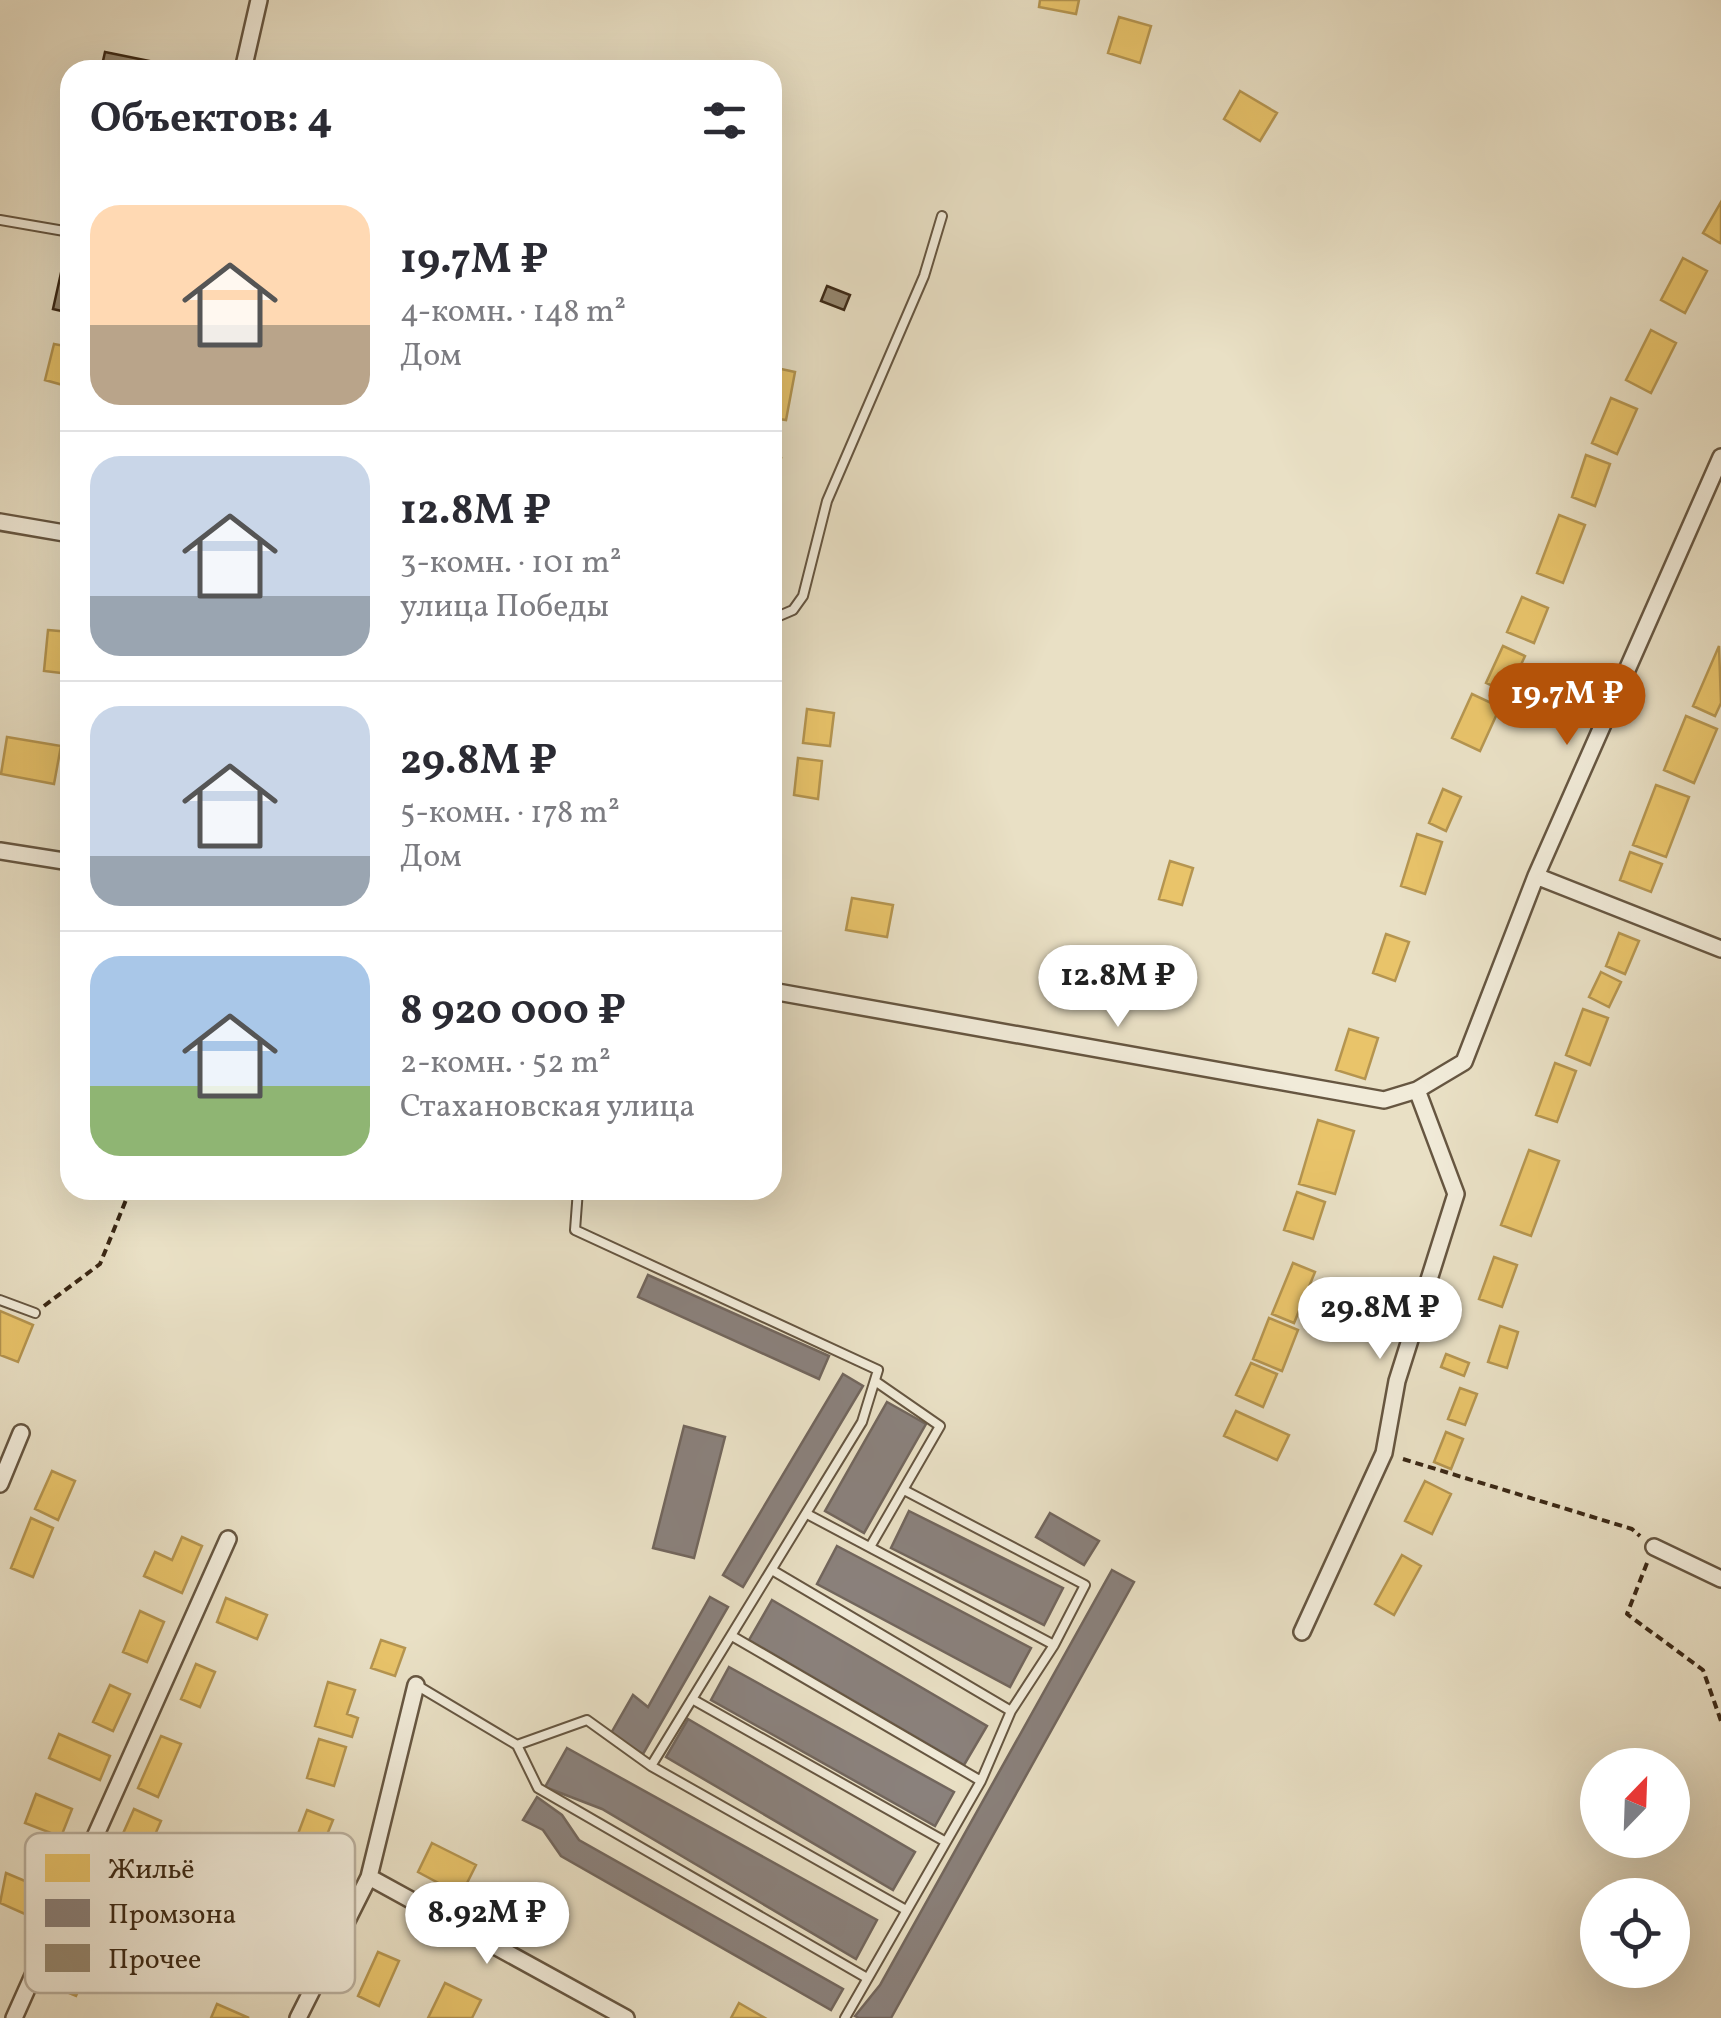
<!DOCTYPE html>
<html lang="ru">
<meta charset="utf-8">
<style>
:root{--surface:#fff;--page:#f7f7f7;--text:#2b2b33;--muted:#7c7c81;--line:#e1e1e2;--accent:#b45309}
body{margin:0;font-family:Vollkorn,serif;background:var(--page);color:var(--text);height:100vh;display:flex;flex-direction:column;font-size:38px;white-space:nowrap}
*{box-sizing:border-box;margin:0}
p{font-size:32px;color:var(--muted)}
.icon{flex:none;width:55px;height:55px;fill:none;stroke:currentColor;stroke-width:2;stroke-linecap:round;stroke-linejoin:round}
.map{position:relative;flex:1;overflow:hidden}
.details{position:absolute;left:60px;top:60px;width:722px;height:1140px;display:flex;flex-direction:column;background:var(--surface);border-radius:30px;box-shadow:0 10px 40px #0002}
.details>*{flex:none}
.needle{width:65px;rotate:23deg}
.buttons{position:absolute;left:1580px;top:1748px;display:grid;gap:20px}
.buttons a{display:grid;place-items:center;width:110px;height:110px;border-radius:50%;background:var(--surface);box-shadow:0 10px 40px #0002;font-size:50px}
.price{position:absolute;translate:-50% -85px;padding:0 22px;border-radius:35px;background:#fff;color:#222;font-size:32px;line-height:65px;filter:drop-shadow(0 2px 5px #0008)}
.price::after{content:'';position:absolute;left:50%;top:60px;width:30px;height:22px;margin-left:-15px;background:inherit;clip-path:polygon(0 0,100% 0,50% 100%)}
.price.active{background:var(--accent);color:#fff}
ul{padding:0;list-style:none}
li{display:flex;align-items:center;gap:30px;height:250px;padding:0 30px}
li+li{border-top:2px solid var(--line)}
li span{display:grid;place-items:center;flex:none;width:280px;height:200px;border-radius:30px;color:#555}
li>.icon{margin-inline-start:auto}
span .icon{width:120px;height:120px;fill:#fffc;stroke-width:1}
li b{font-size:42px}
h2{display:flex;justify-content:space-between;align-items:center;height:120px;padding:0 30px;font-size:42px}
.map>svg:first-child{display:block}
</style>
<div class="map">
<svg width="1721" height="2018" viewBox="0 0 1721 2018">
<rect width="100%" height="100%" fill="#e9e0c5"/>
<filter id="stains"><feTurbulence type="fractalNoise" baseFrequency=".002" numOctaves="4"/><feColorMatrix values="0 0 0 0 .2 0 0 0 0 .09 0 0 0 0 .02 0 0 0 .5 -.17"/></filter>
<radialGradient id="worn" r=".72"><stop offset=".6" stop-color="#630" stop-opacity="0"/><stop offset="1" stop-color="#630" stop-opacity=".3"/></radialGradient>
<path fill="#e9c46a" stroke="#b59550" stroke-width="2.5" d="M1040,0H1079L1076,14L1039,7Z
M1119,17L1151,26L1140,63L1108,53Z
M1240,91L1277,113L1260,141L1224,119Z
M1721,202V241L1720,243L1703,233Z
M1683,258L1707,271L1685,313L1661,300Z
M1651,330L1676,343L1651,393L1626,380Z
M54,344L70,347V387L45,380Z
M772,367L795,372L786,420L772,418Z
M1611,398L1637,409L1617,454L1592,443Z
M1586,455L1610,464L1595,506L1572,497Z
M772,456L781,458L773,497H772Z
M1559,515L1585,525L1563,583L1537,573Z
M1522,597L1548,608L1534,643L1507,632Z
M48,630L70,632V674L44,671Z
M1503,646L1525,656L1508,693L1486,683Z
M1719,646L1721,703L1715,716L1693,706Z
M1472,694L1500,707L1480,751L1452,738Z
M807,709L834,713L830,746L803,743Z
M1686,716L1717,729L1694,783L1664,770Z
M7,737L61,746L54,784L1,774Z
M798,758L822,761L818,799L794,795Z
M1656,785L1689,797L1666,857L1633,845Z
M1443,789L1461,797L1446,831L1429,823Z
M1417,834L1442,842L1425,894L1401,886Z
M1630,852L1662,864L1651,892L1620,880Z
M1170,861L1193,868L1182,905L1159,899Z
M852,898L893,905L887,937L846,930Z
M1619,933L1639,941L1625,974L1606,966Z
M1386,934L1409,942L1395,981L1373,973Z
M1601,972L1621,982L1609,1007L1589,997Z
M1583,1009L1608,1018L1590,1065L1566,1055Z
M1349,1029L1378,1038L1365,1079L1336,1070Z
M1555,1063L1576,1071L1557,1122L1536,1115Z
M1318,1120L1354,1131L1335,1194L1299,1184Z
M1529,1150L1559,1161L1531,1236L1501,1225Z
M1297,1192L1325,1202L1313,1239L1284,1230Z
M1494,1257L1517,1265L1502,1307L1479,1299Z
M1293,1263L1315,1272L1294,1323L1272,1314Z
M0,1311L33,1325L18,1362L0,1355Z
M1269,1318L1298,1330L1282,1371L1253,1359Z
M1500,1326L1518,1332L1507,1368L1488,1362Z
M1446,1354L1469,1363L1464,1376L1441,1367Z
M1251,1363L1277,1374L1263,1407L1236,1395Z
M1460,1388L1477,1394L1465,1425L1448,1419Z
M1236,1411L1289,1435L1277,1460L1224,1436Z
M1446,1432L1463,1439L1451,1469L1434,1462Z
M52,1471L75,1481L58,1520L35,1509Z
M1425,1481L1451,1494L1432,1534L1405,1521Z
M31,1518L53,1528L33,1577L11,1568Z
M182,1537L202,1546L182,1593L144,1576L155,1552L172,1560Z
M1402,1555L1421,1566L1394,1615L1375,1604Z
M226,1598L267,1615L257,1639L217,1622Z
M140,1611L164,1622L147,1662L123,1652Z
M381,1640L405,1648L395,1676L371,1668Z
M196,1664L215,1672L200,1707L181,1699Z
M328,1682L355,1690L347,1714L358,1718L352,1737L315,1726Z
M110,1685L130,1694L113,1731L93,1722Z
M59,1734L110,1756L100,1780L49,1758Z
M161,1736L181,1744L158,1797L138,1788Z
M319,1739L346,1747L334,1786L307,1778Z
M36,1794L72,1809L61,1837L25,1823Z
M134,1809L161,1821L144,1860L117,1847Z
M307,1810L333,1820L318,1857L293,1847Z
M432,1843L476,1865L461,1895L418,1872Z
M6,1873L37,1886L25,1914L0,1903Z
M67,1946L94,1957L76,1996L50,1985Z
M378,1952L399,1961L379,2006L358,1996Z
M445,1983L481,2000L472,2018H428Z
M739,2003L765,2018H731Z
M217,2004L249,2018H211Z"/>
<path fill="#8a817c" stroke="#72665d" stroke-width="2.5" d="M648,1275L829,1356L819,1379L638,1297Z
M843,1374L863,1386L743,1587L723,1575Z
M887,1402L926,1424L864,1533L825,1511Z
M684,1426L725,1437L694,1558L653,1548Z
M909,1511L1063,1588L1044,1625L891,1548Z
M1050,1513L1099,1541L1084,1565L1036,1537Z
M837,1546L1031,1648L1010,1687L817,1584Z
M1112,1570L1134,1582L891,2018H859L855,2016L880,1985Z
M710,1597L728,1607L643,1754L610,1735L633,1695L648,1707Z
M772,1600L987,1726L964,1765L749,1640Z
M729,1667L954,1792L935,1826L711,1700Z
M688,1719L915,1852L893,1890L666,1757Z
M567,1748L877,1920L856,1959L602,1809L545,1787Z
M537,1797L562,1815L579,1840L843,1989L831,2010L561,1856L543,1830L523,1820Z"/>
<path fill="#958871" stroke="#3b2815" stroke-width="2.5" d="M105,52L169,65L168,70H101Z
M63,264L70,265V313L53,309Z
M827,286L850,295L844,310L821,301Z"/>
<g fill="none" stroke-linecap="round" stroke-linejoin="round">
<defs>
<path id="service" d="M0,220L70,232
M772,619L793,610L803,596L827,501L924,276L942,216
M578,1190L575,1230L878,1370L862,1422L651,1766
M0,1300L35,1313
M904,1490L1085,1585L1054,1645
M807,1514L1054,1645L1011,1711
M870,1547L940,1426L875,1381
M772,1570L1011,1711L981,1781L845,2018
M732,1636L981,1781
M418,1686L517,1745L587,1720L651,1766L906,1910
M692,1699L946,1842
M517,1745L538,1788L867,1978"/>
<path id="minor" d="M243,70L259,0
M0,522L70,534
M0,851L70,862
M1536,876L1721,949
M772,991L1384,1100L1417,1090L1464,1062L1536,876L1721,457
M0,1484L21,1433
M1654,1547L1721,1579
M1302,1632L1384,1453L1397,1381L1456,1194L1417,1090
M369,1877L626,2018
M14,2018L228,1539
M298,2018L369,1877L416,1685"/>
</defs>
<use href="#service" stroke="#665641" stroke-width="12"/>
<use href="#minor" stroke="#665641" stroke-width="20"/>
<path stroke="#3b2815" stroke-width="4" stroke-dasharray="8 5" stroke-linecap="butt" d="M44,1306L100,1264L130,1190
M1403,1459L1632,1529L1640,1536
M1647,1563L1627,1614L1703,1670L1721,1721"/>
<use href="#service" stroke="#f1ebd9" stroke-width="8"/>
<use href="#minor" stroke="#f1ebd9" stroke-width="15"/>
</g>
<rect x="25" y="1833" width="330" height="160" rx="15" fill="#f1ebd9" stroke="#bab09e" stroke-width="2.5"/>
<rect x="45" y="1854" width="45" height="28" fill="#e9c46a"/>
<rect x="45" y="1899" width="45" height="28" fill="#8a817c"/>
<rect x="45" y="1944" width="45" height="28" fill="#958871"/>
<g font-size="28" fill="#3b2815">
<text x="108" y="1878">Жильё</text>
<text x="108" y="1923">Промзона</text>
<text x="108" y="1968">Прочее</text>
</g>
<rect width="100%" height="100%" filter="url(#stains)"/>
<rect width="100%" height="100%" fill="url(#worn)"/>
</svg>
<div class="buttons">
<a><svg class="needle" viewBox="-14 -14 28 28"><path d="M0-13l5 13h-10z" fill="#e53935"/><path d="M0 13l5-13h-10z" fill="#7c7c81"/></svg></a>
<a><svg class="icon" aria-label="locate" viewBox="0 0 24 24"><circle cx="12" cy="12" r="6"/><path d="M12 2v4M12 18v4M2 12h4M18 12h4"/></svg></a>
</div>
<b class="price active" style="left:1567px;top:748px">19.7M ₽</b>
<b class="price" style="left:1118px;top:1030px">12.8M ₽</b>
<b class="price" style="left:1380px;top:1362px">29.8M ₽</b>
<b class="price" style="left:487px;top:1967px">8.92M ₽</b>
<section class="details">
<h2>Объектов: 4<svg class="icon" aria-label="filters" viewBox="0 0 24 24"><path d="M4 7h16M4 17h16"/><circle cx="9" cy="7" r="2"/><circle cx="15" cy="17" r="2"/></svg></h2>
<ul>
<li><span style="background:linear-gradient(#ffd9b3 60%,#b9a48a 0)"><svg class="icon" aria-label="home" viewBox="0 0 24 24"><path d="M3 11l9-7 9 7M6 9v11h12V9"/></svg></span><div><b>19.7M ₽</b><p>4-комн. · 148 m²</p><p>Дом</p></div></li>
<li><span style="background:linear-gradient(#c9d6e8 70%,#9aa5b1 0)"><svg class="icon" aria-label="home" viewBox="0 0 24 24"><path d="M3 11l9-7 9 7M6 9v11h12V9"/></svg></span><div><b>12.8M ₽</b><p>3-комн. · 101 m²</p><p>улица Победы</p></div></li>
<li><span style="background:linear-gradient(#c9d6e8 75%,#9aa5b1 0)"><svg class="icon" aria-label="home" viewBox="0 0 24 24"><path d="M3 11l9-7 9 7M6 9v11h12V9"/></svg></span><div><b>29.8M ₽</b><p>5-комн. · 178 m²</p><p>Дом</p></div></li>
<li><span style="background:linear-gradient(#a9c7e8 65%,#8fb573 0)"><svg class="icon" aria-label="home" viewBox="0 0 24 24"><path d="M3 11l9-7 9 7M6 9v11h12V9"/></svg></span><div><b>8 920 000 ₽</b><p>2-комн. · 52 m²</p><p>Стахановская улица</p></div></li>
</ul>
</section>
</div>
